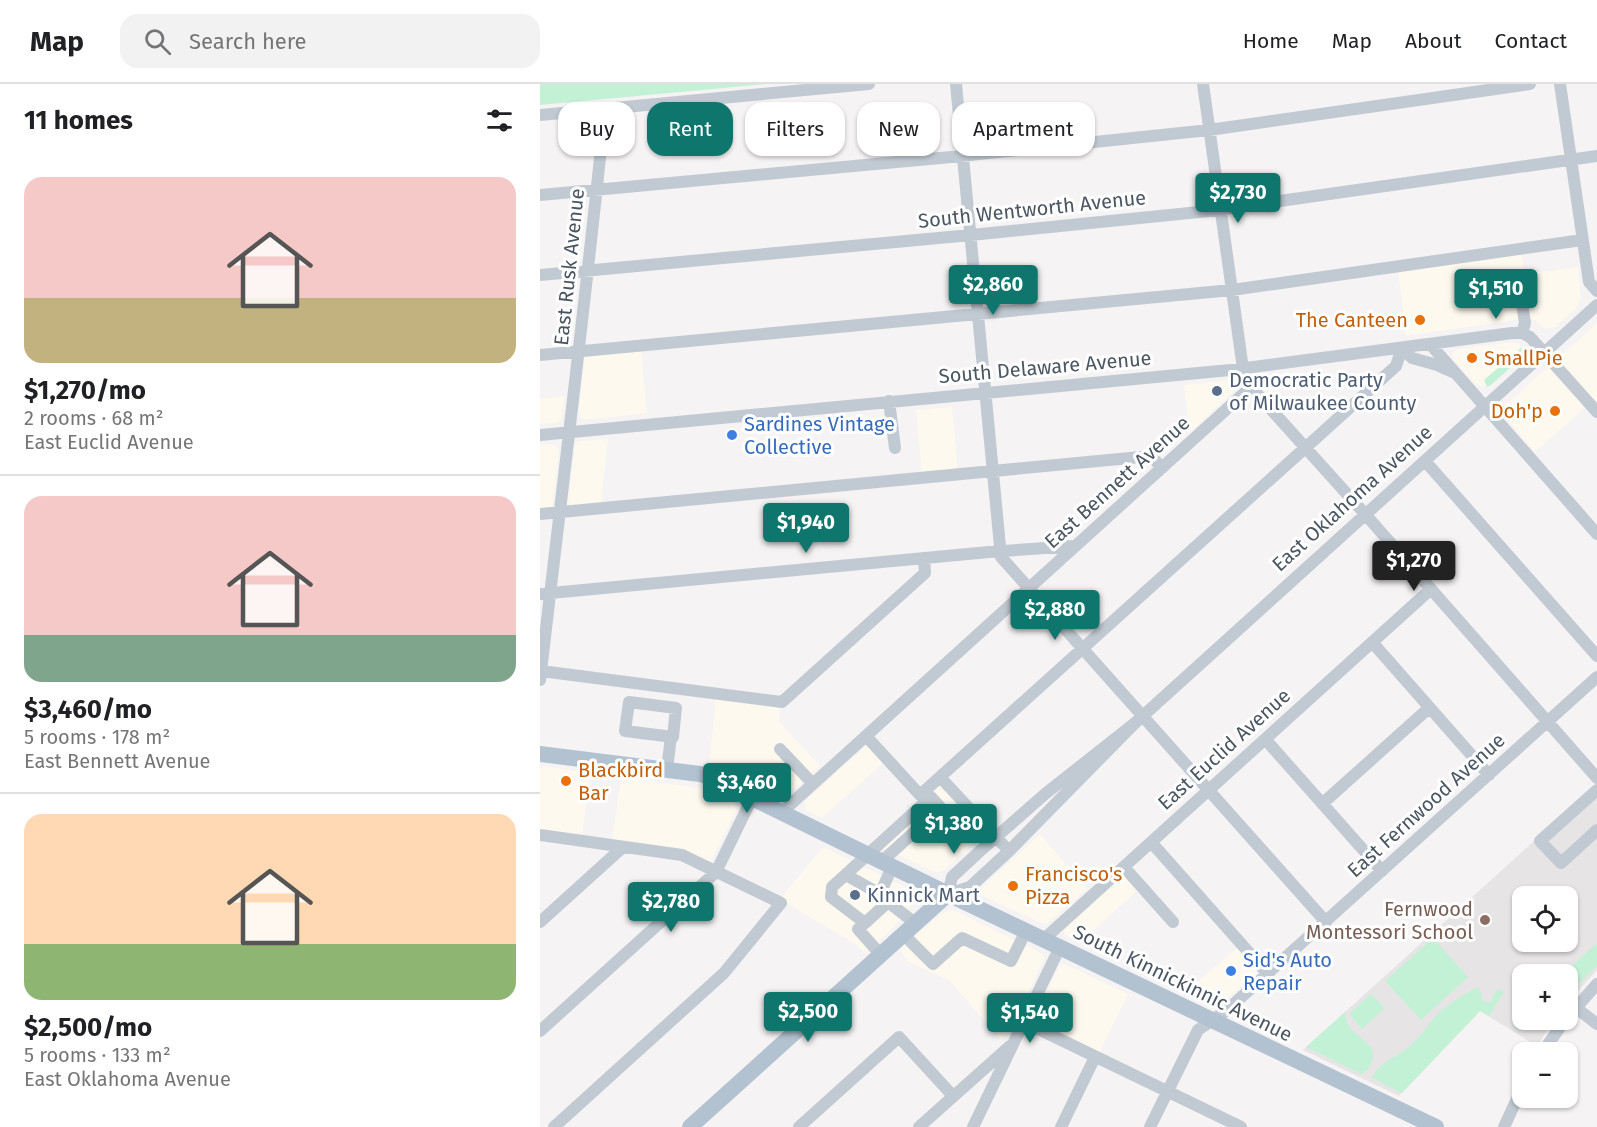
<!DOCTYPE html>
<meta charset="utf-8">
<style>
:root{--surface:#fff;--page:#f2f2f2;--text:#202124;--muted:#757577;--line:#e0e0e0;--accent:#0f766e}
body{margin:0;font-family:"Fira Sans",sans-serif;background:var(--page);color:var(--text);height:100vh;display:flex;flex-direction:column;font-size:22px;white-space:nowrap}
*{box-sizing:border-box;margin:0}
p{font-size:20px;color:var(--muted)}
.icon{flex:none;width:33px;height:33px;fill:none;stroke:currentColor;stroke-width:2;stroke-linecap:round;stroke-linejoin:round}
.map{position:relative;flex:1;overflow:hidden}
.sheet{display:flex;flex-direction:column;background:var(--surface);width:540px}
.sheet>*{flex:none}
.top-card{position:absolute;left:18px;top:18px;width:570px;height:54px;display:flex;gap:12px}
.controls{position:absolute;left:972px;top:802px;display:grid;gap:12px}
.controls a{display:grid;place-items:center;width:66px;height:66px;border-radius:12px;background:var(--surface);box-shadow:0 2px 4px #0004;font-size:30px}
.price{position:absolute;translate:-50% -51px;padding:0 14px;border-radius:6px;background:var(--accent);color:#fff;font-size:20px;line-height:39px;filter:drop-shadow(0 2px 3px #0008)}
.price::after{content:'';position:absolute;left:50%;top:36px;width:18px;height:14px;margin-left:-9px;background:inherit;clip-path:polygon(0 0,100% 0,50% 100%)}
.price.current{background:#222;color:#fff}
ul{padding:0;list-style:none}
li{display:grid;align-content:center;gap:12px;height:318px;padding:0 24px}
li+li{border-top:2px solid var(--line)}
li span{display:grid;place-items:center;height:186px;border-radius:18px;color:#555}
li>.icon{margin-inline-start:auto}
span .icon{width:108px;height:108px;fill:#fffc;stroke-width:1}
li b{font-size:26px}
h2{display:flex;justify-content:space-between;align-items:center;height:72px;padding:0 24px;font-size:26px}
.pill{padding:0 21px;border-radius:18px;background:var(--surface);box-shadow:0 2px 4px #0004;font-size:21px;line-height:54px}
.pill.current{background:var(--accent);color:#fff}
header{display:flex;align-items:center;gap:36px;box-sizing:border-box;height:84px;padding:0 30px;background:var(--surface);border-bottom:2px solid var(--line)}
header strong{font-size:28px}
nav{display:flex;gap:33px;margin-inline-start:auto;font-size:21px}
.search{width:420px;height:54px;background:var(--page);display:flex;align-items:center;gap:15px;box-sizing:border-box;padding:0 21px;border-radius:18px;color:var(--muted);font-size:22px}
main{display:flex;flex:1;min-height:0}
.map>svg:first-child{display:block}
</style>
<header>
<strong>Map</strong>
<div class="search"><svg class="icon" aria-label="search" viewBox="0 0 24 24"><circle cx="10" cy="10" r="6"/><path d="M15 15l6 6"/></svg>Search here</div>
<nav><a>Home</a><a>Map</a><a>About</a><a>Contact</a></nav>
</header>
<main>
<section class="sheet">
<h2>11 homes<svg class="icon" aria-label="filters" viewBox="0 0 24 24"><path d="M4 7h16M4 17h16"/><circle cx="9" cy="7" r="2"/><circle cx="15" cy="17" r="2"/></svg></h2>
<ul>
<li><span style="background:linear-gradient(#f6c9c9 65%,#c2b280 0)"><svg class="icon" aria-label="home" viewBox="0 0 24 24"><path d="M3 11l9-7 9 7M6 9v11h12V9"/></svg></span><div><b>$1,270/mo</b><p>2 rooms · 68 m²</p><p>East Euclid Avenue</p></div></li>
<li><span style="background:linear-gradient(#f6c9c9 75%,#7fa58c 0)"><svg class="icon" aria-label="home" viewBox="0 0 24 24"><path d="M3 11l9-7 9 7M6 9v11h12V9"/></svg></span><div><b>$3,460/mo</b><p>5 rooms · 178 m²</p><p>East Bennett Avenue</p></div></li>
<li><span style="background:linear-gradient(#ffd9b3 70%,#8fb573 0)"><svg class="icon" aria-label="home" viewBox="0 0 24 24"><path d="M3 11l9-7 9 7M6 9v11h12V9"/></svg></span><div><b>$2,500/mo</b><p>5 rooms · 133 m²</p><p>East Oklahoma Avenue</p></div></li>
</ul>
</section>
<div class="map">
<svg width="1057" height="1043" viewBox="0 0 1057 1043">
<rect width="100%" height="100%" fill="#f5f3f3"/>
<path fill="#fdf9ef" d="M981,168L985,190L1038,183L1041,214L1037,223L1015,243L1004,245L996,237L990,234L866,252L858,186Z
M1057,239V317L1054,319L1016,276Z
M973,258L978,259L983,264L981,274L948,302H940L936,300L915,277L912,271L913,268L917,265Z
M101,265L107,329L45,336L41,334L39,328L45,270Z
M1010,281L1047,322L995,368L969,337L965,329V324L968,319Z
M688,296L693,299L694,307L649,349L644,301Z
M25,312L21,336L16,339L0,340V315Z
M412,323L418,387L382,390L376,326Z
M68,355L61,421L33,423L28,419L35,361L40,357Z
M11,360L16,362L19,366L12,423L0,427V361Z
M176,614L240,622L239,637L280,682L246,713L242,714L169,680Z
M327,661L344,678L282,734L267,727L265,722L266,716Z
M4,682L50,689L42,754L0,749V684Z
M81,693L160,704L194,719L196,723V726L170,780L72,758Z
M400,698L445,748L404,786L397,789L332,759Z
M500,750L547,805L505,841L445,813L441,811L440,808L441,804Z
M283,763L371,806L375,810L374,819L348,849L325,870L317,861L240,815Z
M585,790L599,805L540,859L524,850V846Z
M412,826L416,827L501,869L505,873L469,949L461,956L410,897L367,877L360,865L385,843L403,829Z
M699,862L720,885L682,920L678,922L672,923L645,909Z
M524,880L588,910L559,969L492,937L519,883Z"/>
<path fill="#e6e4e5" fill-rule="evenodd" d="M1054,703L1057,706V886L1028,918V891H982V936H1014L997,962L940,927L859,1012L763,966ZM982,813H1028V858H982Z"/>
<path fill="#c3f1d5" d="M0,0H227L0,21Z
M982,263L983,270L981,274L951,301L947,303L944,296Z
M893,854L928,893L881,936L845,897Z
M1057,859V882L1035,903L1028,900V891H1022Z
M938,903L942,911L941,915L947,919L952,917V913L958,905L964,908L949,932L940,927L862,1009L832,994C838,979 859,972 871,961C880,953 887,942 895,933C907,920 923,911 938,903Z
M831,910L845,924L822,945L809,930Z
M805,928C806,933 806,937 809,942C818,956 840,960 831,979C829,985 827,987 822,990L766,963Z"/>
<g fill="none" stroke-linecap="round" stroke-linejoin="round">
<path stroke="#c1cad2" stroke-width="12" d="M416,0L461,473L786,838
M1020,0L1049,198L1057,207
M0,31L329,0
M0,111L411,73L669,46L990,0
M0,191L431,151L669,127L1057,72
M979,201L985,239L982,249
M890,260L1057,450
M0,271L692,206L1042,156
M711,303L825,430L1057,694
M349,317L355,364
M0,351L690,286L972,249H982L990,253L1057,328
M885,377L1057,572
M0,430L611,372L622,384
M0,510L449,468L534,462
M832,558L949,691
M1,587L242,618L385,489L384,474
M0,596C22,406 46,215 65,25
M89,618L136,624L133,653L85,647Z
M595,639L469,767L430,803L408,810L412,793L440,767L505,710L595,639L1057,221
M326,652L380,711L856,282L862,264L872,274L897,281L915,289
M725,655L842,787
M240,665L273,700
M127,686L131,652
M400,693L469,767
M1057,706L1000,757L1021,779L1057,746
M783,719L889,624
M242,728L711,303L703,285L663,0
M0,751L142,771L241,819L184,889L14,1043
M611,758L728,890
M584,783L633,838
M306,791L340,810
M348,818L340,810L352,783
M0,838L83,763
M325,839L348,818L375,839
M363,850L393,880L422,854L471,877L486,847
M504,855L891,505
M340,870L318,845L325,839L291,813L292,803L391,713L401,724L341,778
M1035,923L1057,940
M1028,933L1057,900
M484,938L701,1043
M0,947L176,788L212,714
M1002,969L1025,936
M259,1043L359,953L413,1012
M379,1043L470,962
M433,1043L520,863
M521,1043L555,973
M610,1043L658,946L687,926L1057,593
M964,1043L982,1004"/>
<path stroke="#b3c2d1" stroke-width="16" d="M0,670L160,690L169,693L408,810L896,1043
M150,1043L408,810"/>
</g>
<g fill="#e8710a" stroke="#fff" stroke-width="2">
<circle cx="880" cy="236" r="6"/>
<circle cx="932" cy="274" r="6"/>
<circle cx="1015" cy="327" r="6"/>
<circle cx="26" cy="697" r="6"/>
<circle cx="473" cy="802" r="6"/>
</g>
<g fill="#5c6f8a" stroke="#fff" stroke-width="2">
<circle cx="677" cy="307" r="6"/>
<circle cx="315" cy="811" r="6"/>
</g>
<g fill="#3f7fe0" stroke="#fff" stroke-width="2">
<circle cx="192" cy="351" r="6"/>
<circle cx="691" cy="887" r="6"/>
</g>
<circle fill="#8d6e63" stroke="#fff" stroke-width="2" cx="945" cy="836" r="6"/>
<g text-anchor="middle" stroke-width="6" stroke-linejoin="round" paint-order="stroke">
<g font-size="20" fill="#4a5661" stroke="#fff">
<text transform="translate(492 125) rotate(-6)" y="7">South Wentworth Avenue</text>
<text transform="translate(29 183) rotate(-84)" y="7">East Rusk Avenue</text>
<text transform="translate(505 283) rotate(-5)" y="7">South Delaware Avenue</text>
<text transform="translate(577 398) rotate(-42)" y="7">East Bennett Avenue</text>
<text transform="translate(812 414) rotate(-42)" y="7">East Oklahoma Avenue</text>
<text transform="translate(684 665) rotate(-42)" y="7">East Euclid Avenue</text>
<text transform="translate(886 721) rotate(-42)" y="7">East Fernwood Avenue</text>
<text transform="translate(643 899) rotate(26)" y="7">South Kinnickinnic Avenue</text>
</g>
<g font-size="20" fill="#c56008" stroke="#fff" text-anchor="start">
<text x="868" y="243" text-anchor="end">The Canteen</text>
<text x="944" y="281">SmallPie</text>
<text x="1003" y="334" text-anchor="end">Doh'p</text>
<text x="38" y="693">Blackbird<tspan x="38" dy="23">Bar</tspan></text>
<text x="485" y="797">Francisco's<tspan x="485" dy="23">Pizza</tspan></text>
</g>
<g font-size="20" fill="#4e5e75" stroke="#fff" text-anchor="start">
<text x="689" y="303">Democratic Party<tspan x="689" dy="23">of Milwaukee County</tspan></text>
<text x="327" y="818">Kinnick Mart</text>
</g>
<g font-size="20" fill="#366cbe" stroke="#fff" text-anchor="start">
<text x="204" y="347">Sardines Vintage<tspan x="204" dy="23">Collective</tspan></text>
<text x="703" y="883">Sid's Auto<tspan x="703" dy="23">Repair</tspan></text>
</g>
<g font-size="20" fill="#785e54" stroke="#fff" text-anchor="end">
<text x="933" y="832">Fernwood<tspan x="933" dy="23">Montessori School</tspan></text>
</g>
</g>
</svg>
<div class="controls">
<a><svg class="icon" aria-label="locate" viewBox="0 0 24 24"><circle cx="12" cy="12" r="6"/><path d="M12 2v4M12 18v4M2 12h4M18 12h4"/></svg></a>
<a>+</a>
<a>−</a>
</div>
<b class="price" style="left:698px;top:140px">$2,730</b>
<b class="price" style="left:453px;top:232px">$2,860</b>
<b class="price" style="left:956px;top:236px">$1,510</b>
<b class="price" style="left:266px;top:470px">$1,940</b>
<b class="price current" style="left:874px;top:508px">$1,270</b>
<b class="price" style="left:515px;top:557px">$2,880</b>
<b class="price" style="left:207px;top:730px">$3,460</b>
<b class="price" style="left:414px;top:771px">$1,380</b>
<b class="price" style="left:131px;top:849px">$2,780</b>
<b class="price" style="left:268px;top:959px">$2,500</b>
<b class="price" style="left:490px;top:960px">$1,540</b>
<div class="top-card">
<a class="pill">Buy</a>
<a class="pill current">Rent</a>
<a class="pill">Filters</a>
<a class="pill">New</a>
<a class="pill">Apartment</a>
</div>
</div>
</main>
